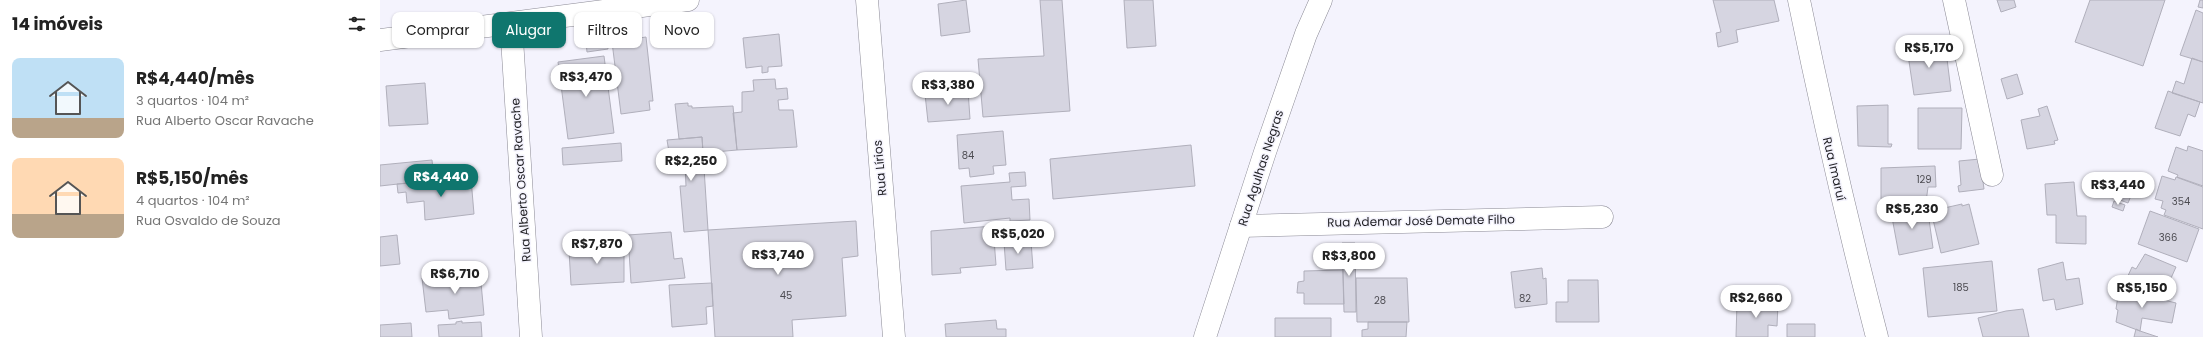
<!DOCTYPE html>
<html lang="pt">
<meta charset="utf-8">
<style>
:root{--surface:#fff;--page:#f6f6f6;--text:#222;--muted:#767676;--accent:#0f766e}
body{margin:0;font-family:Poppins,sans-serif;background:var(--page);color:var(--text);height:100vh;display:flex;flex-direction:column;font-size:15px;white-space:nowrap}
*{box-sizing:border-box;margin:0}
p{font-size:13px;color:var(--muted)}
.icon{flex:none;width:22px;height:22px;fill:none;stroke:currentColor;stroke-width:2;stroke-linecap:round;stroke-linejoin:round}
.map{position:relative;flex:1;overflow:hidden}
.drawer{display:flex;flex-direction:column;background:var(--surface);width:380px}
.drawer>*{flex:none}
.guide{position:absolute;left:12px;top:12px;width:380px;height:36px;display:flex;gap:8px}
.price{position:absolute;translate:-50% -34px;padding:0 9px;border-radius:14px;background:#fff;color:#222;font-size:13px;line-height:26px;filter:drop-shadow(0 1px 2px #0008)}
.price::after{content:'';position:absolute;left:50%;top:24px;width:12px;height:9px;margin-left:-6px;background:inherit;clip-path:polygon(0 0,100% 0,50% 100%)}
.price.active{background:var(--accent);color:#fff}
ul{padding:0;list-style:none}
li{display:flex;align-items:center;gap:12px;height:100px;padding:0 12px}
li span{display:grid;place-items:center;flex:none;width:112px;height:80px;border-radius:8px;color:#555}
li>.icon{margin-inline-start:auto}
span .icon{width:48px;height:48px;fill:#fffc;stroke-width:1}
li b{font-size:17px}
h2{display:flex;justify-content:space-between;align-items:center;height:48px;padding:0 12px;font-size:17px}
.chip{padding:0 14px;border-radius:8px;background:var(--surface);box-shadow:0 1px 3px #0004;font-size:14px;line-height:36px}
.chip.active{background:var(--accent);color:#fff}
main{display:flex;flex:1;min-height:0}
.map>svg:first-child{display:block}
</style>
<main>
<section class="drawer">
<h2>14 imóveis<svg class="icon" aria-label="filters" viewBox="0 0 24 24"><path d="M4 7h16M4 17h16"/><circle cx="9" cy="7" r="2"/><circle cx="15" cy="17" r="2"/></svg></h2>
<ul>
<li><span style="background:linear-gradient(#bfe0f5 75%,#b9a48a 0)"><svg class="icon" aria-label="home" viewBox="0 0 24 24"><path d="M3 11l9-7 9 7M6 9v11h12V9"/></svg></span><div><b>R$4,440/mês</b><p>3 quartos · 104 m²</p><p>Rua Alberto Oscar Ravache</p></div></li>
<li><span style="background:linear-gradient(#ffd9b3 70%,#b9a48a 0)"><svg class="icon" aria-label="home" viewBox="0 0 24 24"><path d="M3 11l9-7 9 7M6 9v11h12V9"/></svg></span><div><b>R$5,150/mês</b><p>4 quartos · 104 m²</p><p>Rua Osvaldo de Souza</p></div></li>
</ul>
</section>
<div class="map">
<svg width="1823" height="337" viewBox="0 0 1823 337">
<rect width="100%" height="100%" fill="#f4f3fd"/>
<path fill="#d6d5e1" stroke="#b0afbb" d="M586,0L590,32L561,36L558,4Z
M660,0H682L690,111L603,117L598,59L664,56Z
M744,0H773L776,46L747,48Z
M1333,0H1394L1399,21L1356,30L1358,42L1338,47L1336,33L1341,32Z
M1617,0H1634L1636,7L1621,12Z
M1710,0H1785L1763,66L1695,42Z
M1820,0H1823V8L1818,7Z
M1816,10L1823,13V62L1800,55Z
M399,34L402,66L388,67V72L382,73V66L366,68L363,38Z
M266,37L273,101H269L270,110L241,114L232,42Z
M227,40L228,49L207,52L206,42Z
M1565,43L1571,91L1534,95L1527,48Z
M224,56L234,133L188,139L178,62Z
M1812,58L1823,62V103L1792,93L1796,81L1804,84Z
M1637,74L1643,94L1627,99L1621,79Z
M395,79L396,89L407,88L408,99L398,100L399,110H413L417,147L357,150L353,113L362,112V92L374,91L373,80Z
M45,83L48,124L9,126L6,86Z
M588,90L590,119L548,122L545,94Z
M1788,91L1820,102L1815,117L1808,114L1800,136L1775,128Z
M308,103V106H312V108L353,106L357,150L323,153L322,137L299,139L295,104Z
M1508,105V144H1512L1511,147L1478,146L1477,106Z
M1667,106L1678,140L1674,141L1675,144L1647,149L1641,120L1660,116L1658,109Z
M1538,108H1582L1581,149H1538Z
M623,131L626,165L613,166L614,174L590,177L589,168L579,169L577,135Z
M322,137L328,230L304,232L300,186H306L305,163L291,164L287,140Z
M241,143L242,161L183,165L182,148Z
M811,145L815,186L673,199L670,159Z
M1808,146L1823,151V186L1797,177L1798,175L1788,171L1796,147L1807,151Z
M1600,159L1604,189L1579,192L1578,186L1581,185L1579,161Z
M52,160L54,180L0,186V165Z
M1555,166L1556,187H1548L1546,202L1520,204V199H1501V168Z
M645,172L646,186L631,187L632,200L649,199L650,220L630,221V218L584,223L581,186L630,182L629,173Z
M1782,176L1795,180L1796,177L1823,187V229L1784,215L1786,210L1781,208L1783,201L1775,199Z
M91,179L94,214L45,220L44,201L27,203L26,192L18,193L17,184Z
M1694,182L1697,216H1706V244L1676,243V215H1667L1665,184Z
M1745,188L1753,191L1748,203L1740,200Z
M1734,201L1745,205L1743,211L1732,207Z
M1582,204V206L1589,204L1599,244L1561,253L1551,211Z
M1547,205L1553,248L1519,255L1511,212Z
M1770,211L1819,229L1807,262L1758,244Z
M476,221L478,256L462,258L466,316L412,320L413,337H335L328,230Z
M613,226L616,265L580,268L581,273L552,275L551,231Z
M291,232L294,259L302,258L305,278L251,283L248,235Z
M17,235L20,264L0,266V237Z
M651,241L653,268L626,270L624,242Z
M962,243H975L976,312H964Z
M244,245V282L191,285L189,250Z
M1765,254L1796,267L1787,287L1783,286L1780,294L1747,278L1752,267L1756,269Z
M1612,261L1617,311L1548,317L1543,268Z
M1683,262L1686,280L1699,278L1703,304L1676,310L1674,299L1663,301L1658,269Z
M1162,268L1163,279L1166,278L1167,304L1135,308L1131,272Z
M963,270L964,304H924V293H917L918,282L924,281V271Z
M100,272L104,315L69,319L68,310L46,312L42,278Z
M976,278H1027L1029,322H977Z
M1188,280H1218L1219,322H1176V302H1188Z
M332,283L333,306L326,307L327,324L292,327L289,285Z
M1739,289L1796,303L1792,323L1762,318L1760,331L1736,322L1738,310L1736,309Z
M1357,302L1398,303L1397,326L1388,325V337H1356Z
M1643,309L1649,337H1603L1598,318L1626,311Z
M895,318H951V337H895Z
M616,320L617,329H626V337H566L565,324Z
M82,321V323L101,322L102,337H59L58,325L76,324V322Z
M988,322H1027L1026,337H982V330L988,329Z
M31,323L32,337H0V325Z
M1407,324H1435V337H1407Z
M1756,329L1760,331L1778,337H1754Z"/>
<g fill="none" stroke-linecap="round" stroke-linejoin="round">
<defs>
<path id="minor" d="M487,0L514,337
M1419,0C1442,113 1468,225 1497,337
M1574,0L1612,175
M131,23L151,337
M0,40L308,0
M861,226L1222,217"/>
<path id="tertiary" d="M825,337L885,152L926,34L941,0"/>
</defs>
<use href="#minor" stroke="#8b8a95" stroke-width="23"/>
<use href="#tertiary" stroke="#8b8a95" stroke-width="23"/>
<use href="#minor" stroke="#fff" stroke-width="22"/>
<use href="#tertiary" stroke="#fff" stroke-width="22"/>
</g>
<g text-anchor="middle" stroke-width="3" stroke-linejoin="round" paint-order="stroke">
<g font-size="10" fill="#4d4c52">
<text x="588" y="159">84</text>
<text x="1544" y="183">129</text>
<text x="1801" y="205">354</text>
<text x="1788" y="241">366</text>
<text x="1581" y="291">185</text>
<text x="406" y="299">45</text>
<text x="1145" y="302">82</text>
<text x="1000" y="304">28</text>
</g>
<g font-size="12" fill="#1f1f23" stroke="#f4f3fd">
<text transform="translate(500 168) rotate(-95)" y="4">Rua Lírios</text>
<text transform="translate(881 168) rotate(-72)" y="4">Rua Agulhas Negras</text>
<text transform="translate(1454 169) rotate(77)" y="4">Rua Imaruí</text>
<text transform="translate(141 180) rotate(-94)" y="4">Rua Alberto Oscar Ravache</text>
<text transform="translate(1041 221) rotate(-1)" y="4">Rua Ademar José Demate Filho</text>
</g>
</g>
</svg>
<b class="price" style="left:1549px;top:69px">R$5,170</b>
<b class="price" style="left:206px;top:98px">R$3,470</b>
<b class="price" style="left:568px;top:106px">R$3,380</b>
<b class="price" style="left:311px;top:182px">R$2,250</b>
<b class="price active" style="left:61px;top:198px">R$4,440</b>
<b class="price" style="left:1738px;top:206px">R$3,440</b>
<b class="price" style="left:1532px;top:230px">R$5,230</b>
<b class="price" style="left:638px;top:255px">R$5,020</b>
<b class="price" style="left:217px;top:265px">R$7,870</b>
<b class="price" style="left:398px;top:276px">R$3,740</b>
<b class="price" style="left:969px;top:277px">R$3,800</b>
<b class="price" style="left:75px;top:295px">R$6,710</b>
<b class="price" style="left:1762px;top:309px">R$5,150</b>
<b class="price" style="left:1376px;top:319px">R$2,660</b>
<div class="guide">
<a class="chip">Comprar</a>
<a class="chip active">Alugar</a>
<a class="chip">Filtros</a>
<a class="chip">Novo</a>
</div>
</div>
</main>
